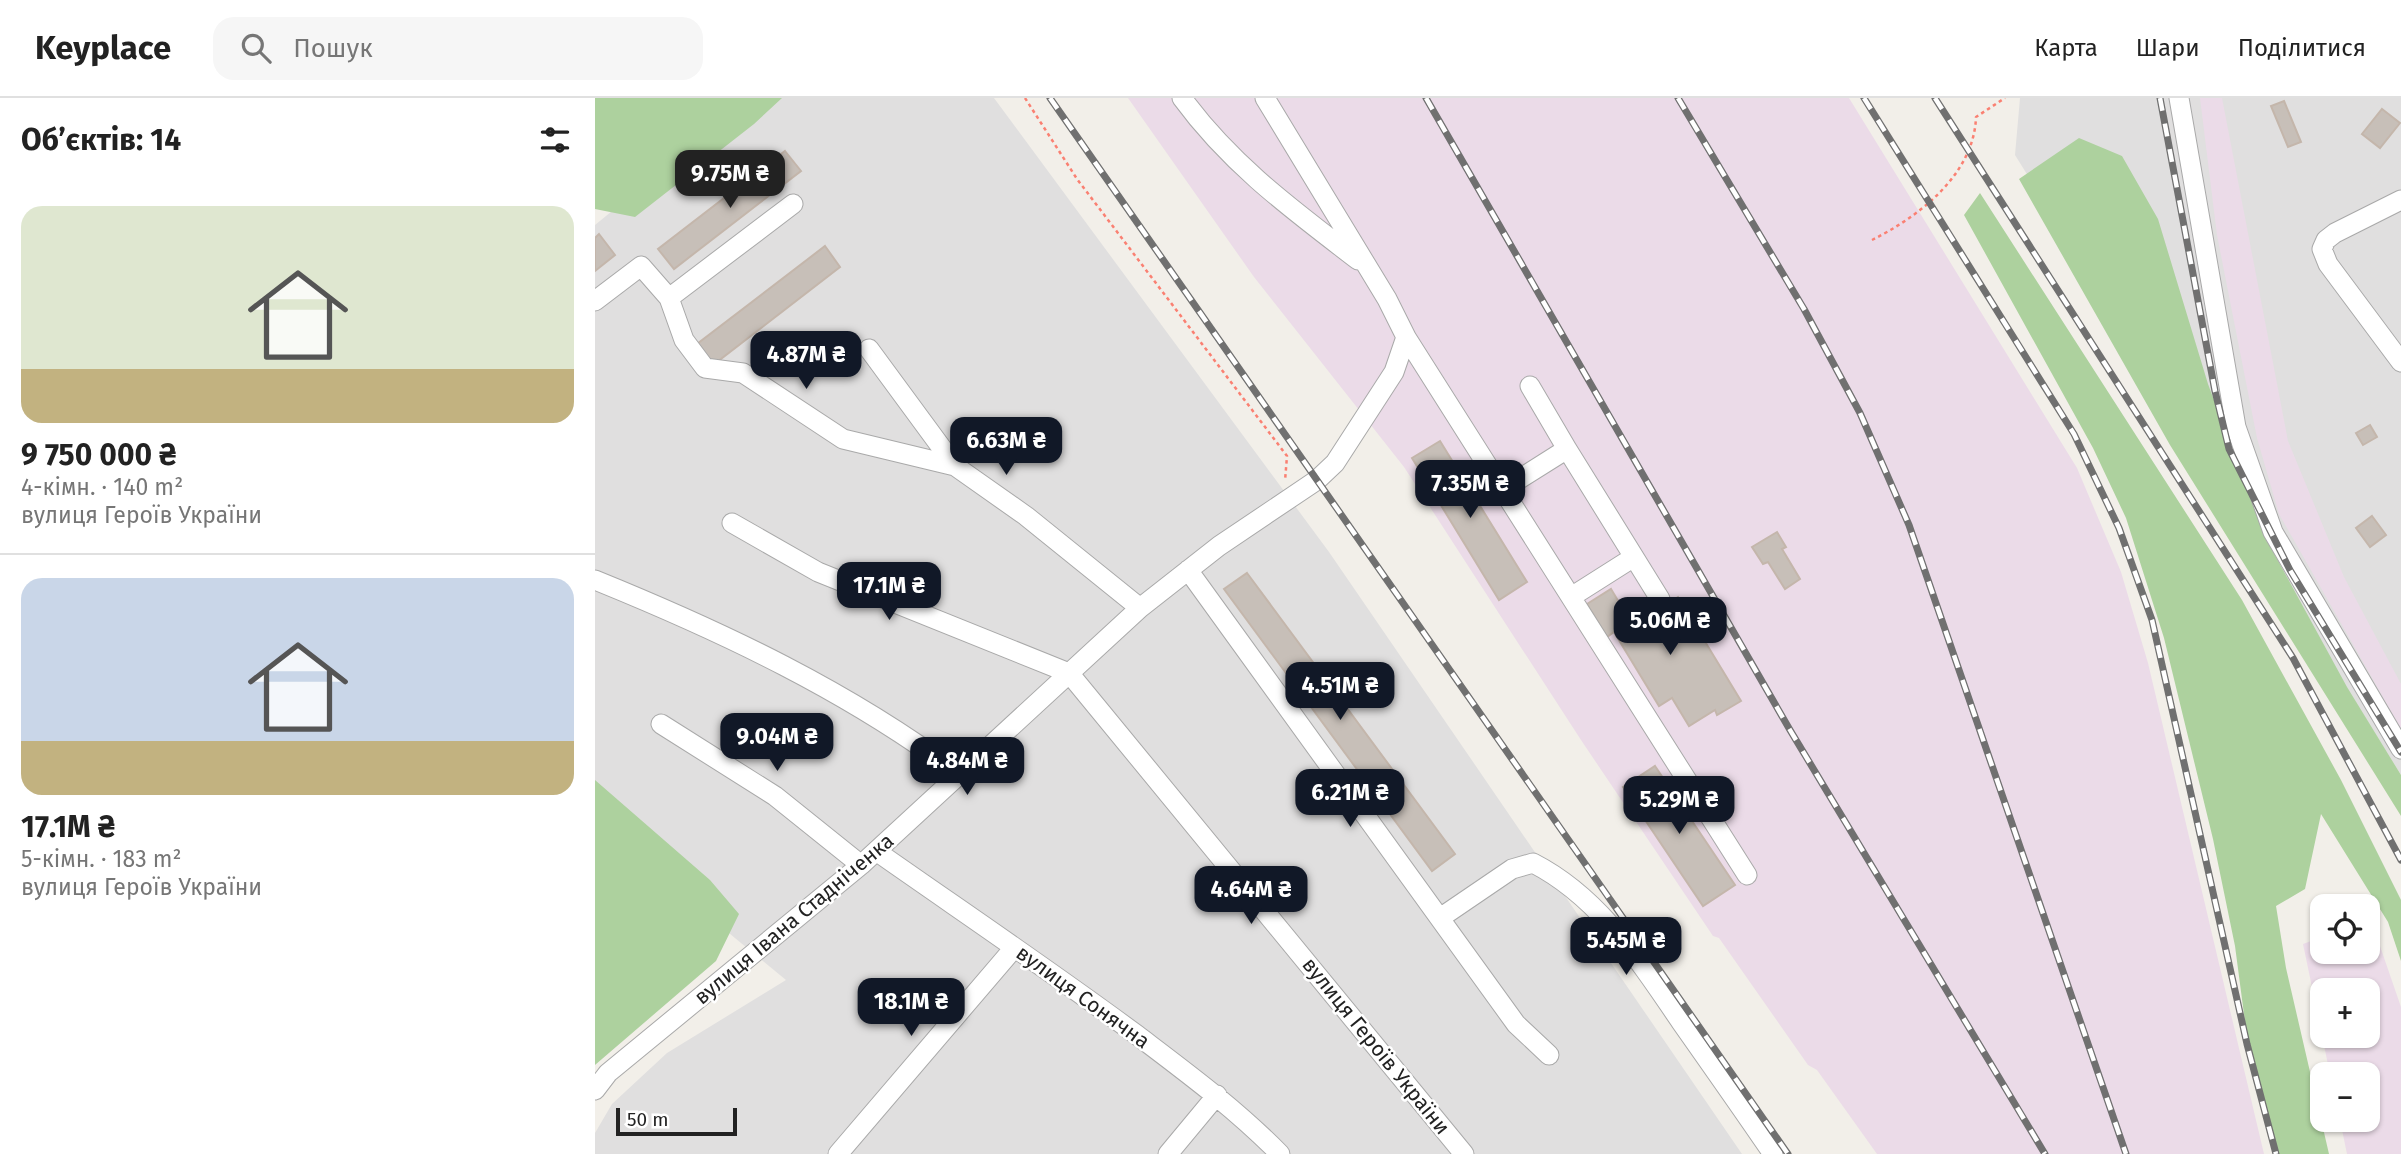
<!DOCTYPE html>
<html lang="uk">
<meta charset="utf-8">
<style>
:root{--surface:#fff;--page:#f6f6f6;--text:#222;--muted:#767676;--line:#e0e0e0;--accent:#111827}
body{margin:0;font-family:"Fira Sans",sans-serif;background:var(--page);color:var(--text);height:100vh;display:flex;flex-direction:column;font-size:26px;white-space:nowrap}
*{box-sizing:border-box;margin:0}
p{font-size:23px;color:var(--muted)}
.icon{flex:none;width:38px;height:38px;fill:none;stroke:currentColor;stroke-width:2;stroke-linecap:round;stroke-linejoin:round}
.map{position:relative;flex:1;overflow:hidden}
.panel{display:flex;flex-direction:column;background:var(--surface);width:595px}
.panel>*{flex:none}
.tools{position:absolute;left:1715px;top:796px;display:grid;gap:14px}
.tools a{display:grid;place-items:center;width:70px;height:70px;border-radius:14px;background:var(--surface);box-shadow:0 2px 5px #0004;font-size:35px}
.scale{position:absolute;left:21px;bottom:18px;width:121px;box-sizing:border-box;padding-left:7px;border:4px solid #222;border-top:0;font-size:19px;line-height:24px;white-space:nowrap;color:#222;-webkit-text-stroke:5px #fff;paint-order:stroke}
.price{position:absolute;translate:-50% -60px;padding:0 16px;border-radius:14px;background:var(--accent);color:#fff;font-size:23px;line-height:46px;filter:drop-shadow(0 2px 4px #0008)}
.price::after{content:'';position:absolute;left:50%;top:42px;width:21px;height:16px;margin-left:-10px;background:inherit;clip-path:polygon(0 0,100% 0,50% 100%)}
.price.current{background:#222;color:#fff}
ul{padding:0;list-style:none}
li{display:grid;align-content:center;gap:14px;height:371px;padding:0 21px}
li+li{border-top:2px solid var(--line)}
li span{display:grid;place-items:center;height:217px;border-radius:21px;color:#555}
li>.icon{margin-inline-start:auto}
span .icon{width:126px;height:126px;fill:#fffc;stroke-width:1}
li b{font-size:30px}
h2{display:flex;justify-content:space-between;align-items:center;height:84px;padding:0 21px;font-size:30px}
header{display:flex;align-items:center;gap:42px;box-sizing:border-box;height:98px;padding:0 35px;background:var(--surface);border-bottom:2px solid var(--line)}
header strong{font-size:33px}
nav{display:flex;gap:38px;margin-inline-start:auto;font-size:24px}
.search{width:490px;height:63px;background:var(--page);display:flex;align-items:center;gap:18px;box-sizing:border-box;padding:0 24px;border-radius:21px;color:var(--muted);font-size:26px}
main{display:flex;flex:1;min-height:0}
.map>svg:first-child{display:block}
</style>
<header>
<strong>Keyplace</strong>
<div class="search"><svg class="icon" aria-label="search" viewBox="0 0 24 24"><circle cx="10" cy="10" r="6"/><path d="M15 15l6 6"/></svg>Пошук</div>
<nav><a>Карта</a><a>Шари</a><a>Поділитися</a></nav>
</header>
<main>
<section class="panel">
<h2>Об’єктів: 14<svg class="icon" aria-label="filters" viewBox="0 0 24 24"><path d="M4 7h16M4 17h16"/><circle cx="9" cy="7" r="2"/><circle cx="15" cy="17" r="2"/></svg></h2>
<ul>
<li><span style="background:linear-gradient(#dfe7d0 75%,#c2b280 0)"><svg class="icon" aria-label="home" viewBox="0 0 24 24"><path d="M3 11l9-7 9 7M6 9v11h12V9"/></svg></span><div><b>9 750 000 ₴</b><p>4-кімн. · 140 m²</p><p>вулиця Героїв України</p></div></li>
<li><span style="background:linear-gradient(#c9d6e8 75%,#c2b280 0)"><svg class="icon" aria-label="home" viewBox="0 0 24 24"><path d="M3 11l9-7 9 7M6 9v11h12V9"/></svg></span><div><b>17.1M ₴</b><p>5-кімн. · 183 m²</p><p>вулиця Героїв України</p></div></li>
</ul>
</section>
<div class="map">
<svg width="1806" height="1056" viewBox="0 0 1806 1056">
<rect width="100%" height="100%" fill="#f2efe9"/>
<path fill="#e0dfdf" d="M155,0H399L734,454L1147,1056H0V1035L17,1006L72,955L191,882L123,826L0,712V127Z
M1425,0H1806V677L1420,57Z"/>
<path fill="#ebdbe8" d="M533,0H1254L1482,370L1526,474L1553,565L1669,1056H1282L1222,972L1213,967L1124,840L1118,838L986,642L809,369L659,179Z
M1605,0H1627L1693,343L1749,479L1806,586V631L1684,416L1662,340L1622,137Z
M1776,822L1806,909V1056H1752L1745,1022H1773V976H1735L1727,938H1773V892H1727V937L1708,846L1727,839V854H1773V823Z"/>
<path fill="#add19e" d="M0,0H187L159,26L40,119L0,111Z
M1484,40L1527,58L1563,121L1613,286L1669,437L1752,589L1806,677V718L1575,347L1424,81Z
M1385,95L1647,502L1746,682L1806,802V863L1793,824L1726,716L1710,791L1681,808L1691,870L1734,1056H1681L1654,954L1640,848L1618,741L1569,540L1531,420L1498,350L1369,117Z
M0,682L115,782L144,816L121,863L0,967Z"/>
<path fill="#c7bfb8" stroke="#c4b6ab" stroke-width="2" d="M1689,3L1706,44L1693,49L1676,8Z
M1787,11L1805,25L1785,50L1767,36Z
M190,53L206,73L79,171L63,151Z
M4,136L20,157L0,173V140Z
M230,148L245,169L118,267L102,246Z
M1775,327L1782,339L1768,347L1761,335Z
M845,343L932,484L904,502L817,360Z
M1777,418L1791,437L1775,449L1761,430Z
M1182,434L1191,449L1187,451L1205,481L1190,491L1173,464L1168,466L1157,449Z
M652,475L860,756L837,773L629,491Z
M1016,491L1037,526L1083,499L1146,603L1122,617L1120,612L1094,628L1077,600L1064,608L1019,534L1012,539L992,506Z
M1060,668L1140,787L1108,808L1028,689Z"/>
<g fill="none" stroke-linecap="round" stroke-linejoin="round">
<defs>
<path id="minor" d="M587,0C636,67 698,112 763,162
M1584,0L1641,329L1678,434L1806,651
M1806,102L1740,135L1731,142L1727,151L1733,166L1806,264
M74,200L89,242L110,270L148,275L248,341L360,368
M0,203L46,168L74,200L198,106
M811,239L1152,777
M274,251L360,368L431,418L545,510
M972,351L1065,501
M907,392L972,351L935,288
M137,425L223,474L474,575L869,1056
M593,472L921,926L954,957
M0,482C128,534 255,594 365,677
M976,499L1039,459
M66,626L180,698L266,767
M281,753C368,814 457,874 542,937C592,975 641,1011 685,1056
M845,820L917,771L938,765C1006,800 1044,863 1086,924C1117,968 1148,1012 1178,1056
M0,992L13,975L266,767L545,510L624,448L722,382L740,365L799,274L811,239L792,201L670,0
M243,1056L419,850
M573,1056L622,997"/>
</defs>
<use href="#minor" stroke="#a9a9a9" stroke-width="21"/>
<path stroke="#fa8072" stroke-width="2.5" stroke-dasharray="3.5 3.5" stroke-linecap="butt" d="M430,0L482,81L692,358L690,383
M1277,142C1325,118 1379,76 1381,19L1410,0"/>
<use href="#minor" stroke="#fff" stroke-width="19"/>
<defs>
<path id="rail" d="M455,0L1193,1056
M831,0L1195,632L1450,1056
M1083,0L1209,211L1265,315L1314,427L1531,1056
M1269,0L1479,336L1524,430L1557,522L1652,946L1681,1056
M1340,0L1698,560L1806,762
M1565,0L1620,293L1634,351L1695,472L1806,654"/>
</defs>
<use href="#rail" stroke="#707070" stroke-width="7"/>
<use href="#rail" stroke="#fff" stroke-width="4.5" stroke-dasharray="13" stroke-linecap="butt"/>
</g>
<g text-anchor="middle" stroke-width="5" stroke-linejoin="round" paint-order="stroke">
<g font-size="21" fill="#222" stroke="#fff">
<text transform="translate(199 821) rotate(-40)" y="7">вулиця Івана Стадніченка</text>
<text transform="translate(488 899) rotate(36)" y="7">вулиця Сонячна</text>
<text transform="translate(781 948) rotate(51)" y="7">вулиця Героїв України</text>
</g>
</g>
</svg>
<div class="tools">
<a><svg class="icon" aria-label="locate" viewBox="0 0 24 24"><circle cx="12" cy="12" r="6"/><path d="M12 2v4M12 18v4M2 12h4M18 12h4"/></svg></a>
<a>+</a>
<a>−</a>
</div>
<div class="scale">50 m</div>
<b class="price current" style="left:135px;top:112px">9.75M ₴</b>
<b class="price" style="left:211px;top:293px">4.87M ₴</b>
<b class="price" style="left:411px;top:379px">6.63M ₴</b>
<b class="price" style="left:875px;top:422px">7.35M ₴</b>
<b class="price" style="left:294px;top:524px">17.1M ₴</b>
<b class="price" style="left:1075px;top:559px">5.06M ₴</b>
<b class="price" style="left:745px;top:624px">4.51M ₴</b>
<b class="price" style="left:182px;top:675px">9.04M ₴</b>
<b class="price" style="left:372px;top:699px">4.84M ₴</b>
<b class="price" style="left:755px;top:731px">6.21M ₴</b>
<b class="price" style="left:1084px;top:738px">5.29M ₴</b>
<b class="price" style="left:656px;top:828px">4.64M ₴</b>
<b class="price" style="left:1031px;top:879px">5.45M ₴</b>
<b class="price" style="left:316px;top:940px">18.1M ₴</b>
</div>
</main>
